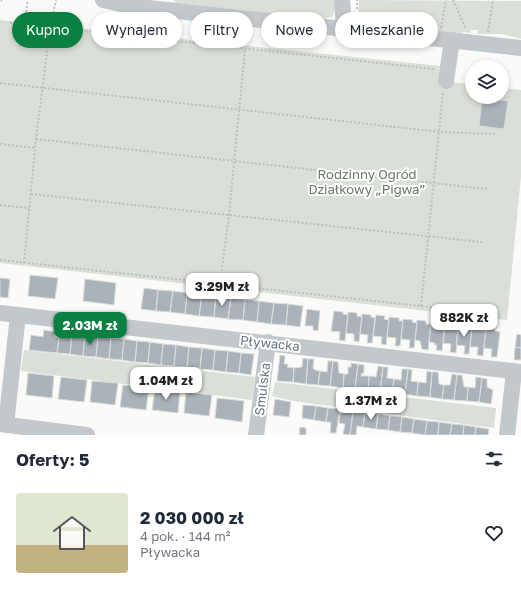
<!DOCTYPE html>
<html lang="pl">
<meta charset="utf-8">
<style>
:root{--surface:#fff;--page:#f6f6f7;--text:#1f2937;--muted:#747a83;--accent:#0b8043}
body{margin:0;font-family:"Golos Text",sans-serif;background:var(--page);color:var(--text);height:100vh;display:flex;flex-direction:column;font-size:15px;white-space:nowrap}
*{box-sizing:border-box;margin:0}
p{font-size:13px;color:var(--muted)}
.icon{flex:none;width:22px;height:22px;fill:none;stroke:currentColor;stroke-width:2;stroke-linecap:round;stroke-linejoin:round}
.map{position:relative;height:435px;overflow:hidden}
.panel{display:flex;flex-direction:column;background:var(--surface);flex:1}
.panel>*{flex:none}
.banner{position:absolute;left:12px;top:12px;width:497px;height:36px;display:flex;gap:8px}
.fabs{position:absolute;left:465px;top:60px;display:grid;gap:8px}
.fabs a{display:grid;place-items:center;width:44px;height:44px;border-radius:50%;background:var(--surface);box-shadow:0 2px 6px #0003;font-size:20px}
.price{position:absolute;translate:-50% -34px;padding:0 9px;border-radius:8px;background:#fff;color:#222;font-size:13px;line-height:26px;filter:drop-shadow(0 1px 2px #0008)}
.price::after{content:'';position:absolute;left:50%;top:24px;width:12px;height:9px;margin-left:-6px;background:inherit;clip-path:polygon(0 0,100% 0,50% 100%)}
.price.selected{background:var(--accent);color:#fff}
ul{padding:0;list-style:none}
li{display:flex;align-items:center;gap:12px;height:100px;padding:0 16px}
li span{display:grid;place-items:center;flex:none;width:112px;height:80px;border-radius:4px;color:#555}
li>.icon{margin-inline-start:auto}
span .icon{width:48px;height:48px;fill:#fffc;stroke-width:1}
li b{font-size:17px}
h2{display:flex;justify-content:space-between;align-items:center;height:48px;padding:0 16px;font-size:17px}
.chip{padding:0 14px;border-radius:18px;background:var(--surface);box-shadow:0 2px 6px #0003;font-size:14px;line-height:36px}
.chip.selected{background:var(--accent);color:#fff}
.map>svg:first-child{display:block}
</style>
<div class="map">
<svg width="521" height="435" viewBox="0 0 521 435">
<rect width="100%" height="100%" fill="#fafaf8"/>
<path fill="#dadfd7" d="M174,0H336V8L332,17L321,19L176,3Z
M359,0L521,1V39L502,34H477L478,30H471L470,33L463,32V36L358,24Z
M0,20L440,66L438,81L472,84V97H502V88L521,90V176L507,320L0,263Z
M24,350L255,377L252,400L21,371Z
M275,382L496,408L494,428L293,401L272,396Z"/>
<path fill="#aab3b9" stroke="#dcdcda" d="M482,98L508,101L504,129L479,126Z
M30,275L58,278L55,299L28,296Z
M0,278L10,279L8,298L0,297Z
M85,279L116,283L114,305L83,301Z
M144,288L158,290L156,311L141,309Z
M158,290L173,291L170,312L156,311Z
M173,291L187,293L185,314L170,312Z
M187,293L202,295L199,316L185,314Z
M202,295L216,296L214,317L199,316Z
M216,296L231,298L228,319L214,317Z
M231,298L245,300L243,320L228,319Z
M245,300L259,301L257,322L243,320Z
M259,301L274,303L271,324L257,322Z
M274,303L288,304L286,325L271,324Z
M288,304L303,306L300,327L286,325Z
M307,309L320,311L318,331L313,330V326H305Z
M334,311L343,312V314L348,315L345,341L339,340L340,332L331,331Z
M348,312L357,313V316L362,317L359,342L354,341V334L346,333Z
M362,314L371,315V317L375,318L372,343H367L368,335L360,334Z
M376,315L385,316L384,319L389,320L386,345L381,344L382,337L373,336Z
M389,317L399,318V321H403L400,346H395L396,338L387,337Z
M403,319L413,320L412,322L417,323L414,348H409L410,340L401,339Z
M417,320L426,321V324H431L428,350L422,349L420,341L415,340Z
M431,322L440,323V325L445,326L442,351L436,350L437,345H434L435,343L429,342Z
M445,323L454,324V327H458L456,353L450,352L451,344L443,343Z
M459,324L468,326L467,328L472,329L469,354H464L465,346L456,345Z
M472,326L481,327V330H486L483,356L477,355L478,347H470Z
M486,328L495,329V331L500,332L497,357H491L492,349L484,348Z
M44,330L55,332V337L59,338L57,353L29,350L31,335L43,337Z
M60,332L72,333L70,354L57,353Z
M72,333L85,335L83,356L70,354Z
M517,334L521,335V348L515,347Z
M85,335L98,336L96,357L83,356Z
M98,336L111,338L109,359L96,357Z
M111,338L124,339L122,360L109,359Z
M124,339L137,341L135,362L122,360Z
M137,341L150,342L148,363L135,362Z
M150,342L163,344L161,365L148,363Z
M163,344L176,345L174,366L161,365Z
M176,345L189,347L187,367L174,366Z
M189,347L202,348L200,369L187,367Z
M515,347L521,348V360H514Z
M202,348L215,350L213,370L200,369Z
M215,350L228,351L226,372L213,370Z
M228,351L241,353L239,373L226,372Z
M241,353L254,354L251,375L239,373Z
M280,355L285,356L284,364H288L287,367L294,368L293,382L277,381Z
M303,358L308,359L306,384L293,382L294,368L302,367Z
M308,359H314L313,368L315,370L320,371L318,385L306,384Z
M328,361H333L330,386L318,385L320,371L327,372Z
M333,361L338,362L339,373L344,374L343,388L330,386Z
M351,363L358,364L355,389L343,388L344,374H348V367H351Z
M358,364L364,365V373H362L361,376H369L368,390L355,389Z
M378,366L383,367L380,392L368,390L369,376L376,377Z
M383,367H388L387,378L394,379L392,393L380,392Z
M402,369H408L405,394L392,393L394,379L401,380Z
M408,369L412,370L411,381L418,382L417,396L405,394Z
M427,371L432,372L430,397L417,396L418,382L426,383Z
M432,372H438L439,384L444,385L442,399L430,397Z
M28,373L54,376L52,398L26,395Z
M452,374L457,375L454,400L442,399L444,385H450Z
M457,375H462L464,387H468L467,401L454,400Z
M61,377L87,380L84,402L58,399Z
M476,377L482,378L479,402L467,401L468,387L475,388Z
M482,378L487,379V387L493,390L491,404L479,402Z
M92,381L118,383L115,405L90,402Z
M123,385L149,388L146,410L120,407Z
M155,389L180,391L178,413L152,410Z
M186,392L212,395L209,416L184,413Z
M217,398L244,401L242,422L215,418Z
M275,399L291,402L289,417L273,415Z
M303,405L316,406L314,420L302,418Z
M316,406L328,408L326,422L314,420Z
M328,408L340,409L336,433H330L331,422H326Z
M340,409L353,411L350,435L343,434L345,424L339,423Z
M353,411L365,413L363,427L357,426L356,435H350Z
M365,413L378,414L376,429L363,427Z
M378,414L390,416L388,430L376,429Z
M390,416L402,417L400,432L388,430Z
M402,417L414,419L412,433L400,432Z
M414,419L427,421L425,435L412,433Z
M427,421L439,422L438,435H425Z
M439,422L452,424L450,435H438Z
M452,424L464,425L463,435H450Z
M464,425L476,427L475,435H463Z
M300,427L306,428V435H299Z
M476,427L489,429L488,435H475Z"/>
<g fill="none" stroke-linecap="round" stroke-linejoin="round">
<path stroke="#bbbfc2" stroke-width="2" stroke-dasharray="2 2" stroke-linecap="butt" d="M453,0L466,29
M1,1L2,0
M357,9V0
M26,12L28,0
M10,23L434,69
M441,28L446,0
M488,32L493,0
M0,83L440,132L496,134
M36,139L487,189
M0,144L35,148
M31,194L482,242
M0,205L29,208
M0,260L484,313
M24,263L36,139L50,28L56,0
M220,283L229,215L245,49
M421,306L443,92"/>
<path stroke="#c3c8cc" stroke-width="16" d="M103,0L130,6L521,48
M342,0L344,29
M446,81L452,40
M0,313L521,372
M0,424L87,435
M6,425L18,315
M256,435L268,342
M507,435L514,371"/>
</g>
<g text-anchor="middle" stroke-width="4" stroke-linejoin="round" paint-order="stroke">
<g font-size="13" fill="#687a64" stroke="#fff">
<text x="367" y="179">Rodzinny Ogród<tspan x="367" dy="15">Działkowy „Pigwa”</tspan></text>
</g>
<g font-size="13" fill="#657683" stroke="#fff">
<text transform="translate(270 343) rotate(6)" y="5">Pływacka</text>
<text transform="translate(262 389) rotate(-83)" y="5">Smulska</text>
</g>
</g>
</svg>
<div class="fabs">
<a><svg class="icon" aria-label="layers" viewBox="0 0 24 24"><path d="M12 4l9 5-9 5-9-5zM3 14l9 5 9-5"/></svg></a>
</div>
<b class="price" style="left:222px;top:307px">3.29M zł</b>
<b class="price" style="left:464px;top:338px">882K zł</b>
<b class="price selected" style="left:90px;top:346px">2.03M zł</b>
<b class="price" style="left:166px;top:401px">1.04M zł</b>
<b class="price" style="left:371px;top:421px">1.37M zł</b>
<div class="banner">
<a class="chip selected">Kupno</a>
<a class="chip">Wynajem</a>
<a class="chip">Filtry</a>
<a class="chip">Nowe</a>
<a class="chip">Mieszkanie</a>
</div>
</div>
<section class="panel">
<h2>Oferty: 5<svg class="icon" aria-label="filters" viewBox="0 0 24 24"><path d="M4 7h16M4 17h16"/><circle cx="9" cy="7" r="2"/><circle cx="15" cy="17" r="2"/></svg></h2>
<ul>
<li><span style="background:linear-gradient(#dfe7d0 65%,#c2b280 0)"><svg class="icon" aria-label="home" viewBox="0 0 24 24"><path d="M3 11l9-7 9 7M6 9v11h12V9"/></svg></span><div><b>2 030 000 zł</b><p>4 pok. · 144 m²</p><p>Pływacka</p></div><svg class="icon" aria-label="heart" viewBox="0 0 24 24"><path d="M12 20l-8-8c-3-5 5-10 8-4 3-6 11-1 8 4z"/></svg></li>
</ul>
</section>
